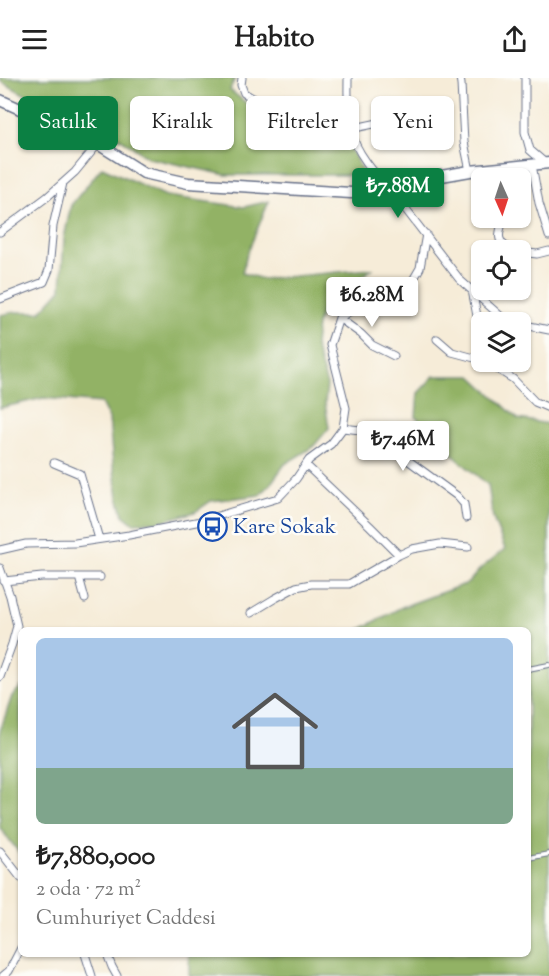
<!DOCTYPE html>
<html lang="tr">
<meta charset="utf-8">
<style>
:root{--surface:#fff;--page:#f6f6f6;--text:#222;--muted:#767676;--accent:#0b8043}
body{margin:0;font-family:"Sorts Mill Goudy",serif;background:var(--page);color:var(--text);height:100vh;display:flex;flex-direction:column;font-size:22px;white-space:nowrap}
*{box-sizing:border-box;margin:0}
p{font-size:20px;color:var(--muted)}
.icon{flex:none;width:33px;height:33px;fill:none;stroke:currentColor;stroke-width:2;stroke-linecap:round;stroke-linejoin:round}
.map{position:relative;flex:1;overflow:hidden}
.drawer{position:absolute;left:18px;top:549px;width:513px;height:330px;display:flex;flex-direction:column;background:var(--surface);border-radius:9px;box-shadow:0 2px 4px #0004}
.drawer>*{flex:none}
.top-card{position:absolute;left:18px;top:18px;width:513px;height:54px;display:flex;gap:12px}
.needle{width:39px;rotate:177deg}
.tools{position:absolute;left:471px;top:90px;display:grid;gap:12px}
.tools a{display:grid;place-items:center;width:60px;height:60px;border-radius:9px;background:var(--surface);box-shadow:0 2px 4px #0004;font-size:30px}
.price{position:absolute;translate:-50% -51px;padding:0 14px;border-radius:6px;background:#fff;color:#222;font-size:20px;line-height:39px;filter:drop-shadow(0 2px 3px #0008)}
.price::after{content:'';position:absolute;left:50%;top:36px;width:18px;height:14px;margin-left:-9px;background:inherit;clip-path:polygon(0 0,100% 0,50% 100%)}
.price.selected{background:var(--accent);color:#fff}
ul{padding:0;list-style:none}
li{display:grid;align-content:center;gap:12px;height:318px;padding:0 18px}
li span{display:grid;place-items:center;height:186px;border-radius:9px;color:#555}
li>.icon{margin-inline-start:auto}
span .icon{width:108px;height:108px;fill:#fffc;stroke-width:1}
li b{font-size:26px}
.pill{padding:0 21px;border-radius:9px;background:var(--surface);box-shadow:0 2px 4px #0004;font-size:21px;line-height:54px}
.pill.selected{background:var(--accent);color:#fff}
header{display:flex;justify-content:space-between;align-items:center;height:78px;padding:0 18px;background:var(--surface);font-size:27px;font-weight:800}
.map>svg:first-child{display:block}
</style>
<header><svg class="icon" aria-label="menu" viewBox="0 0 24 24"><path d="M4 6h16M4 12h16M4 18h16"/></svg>Habito<svg class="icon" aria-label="share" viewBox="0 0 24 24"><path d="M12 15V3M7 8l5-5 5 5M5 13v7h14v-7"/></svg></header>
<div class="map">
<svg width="549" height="898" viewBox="0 0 549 898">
<rect width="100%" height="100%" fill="#fdfcf7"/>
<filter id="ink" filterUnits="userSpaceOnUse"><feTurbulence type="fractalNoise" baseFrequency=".0167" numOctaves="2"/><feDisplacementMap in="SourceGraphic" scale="12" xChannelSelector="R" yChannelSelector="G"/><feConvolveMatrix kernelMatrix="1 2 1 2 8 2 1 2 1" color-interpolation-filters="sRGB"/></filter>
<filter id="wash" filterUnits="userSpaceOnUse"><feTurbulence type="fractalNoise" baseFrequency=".008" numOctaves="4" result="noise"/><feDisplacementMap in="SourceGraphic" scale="24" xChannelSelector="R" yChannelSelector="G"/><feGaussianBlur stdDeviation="1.35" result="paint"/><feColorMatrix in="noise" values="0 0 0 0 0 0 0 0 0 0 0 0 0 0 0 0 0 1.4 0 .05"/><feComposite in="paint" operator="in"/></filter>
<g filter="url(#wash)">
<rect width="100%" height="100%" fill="#f6ecd8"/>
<path fill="#92b265" stroke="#567062" stroke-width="1.5" d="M0,0H235L230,12L249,27L345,59L364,97H226L149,80L105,50L59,35L0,3Z
M102,89L166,118L244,129L269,123L247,176L242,195L263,201L372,191L351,207L326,221L317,246L315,268L327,307L325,325L329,350L313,369L285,386L269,408L260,417L211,423L195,434L158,444L133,445L123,437L118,419L113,387L109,341L101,325L43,320L0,330V237L15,234H40L61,211L64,160L71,127Z
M434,298H472L518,341L549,346V898H189V876H528V552H359L402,529L468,505L480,491L505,471L493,440L488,407L455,379L416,339L418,315Z
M21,609V777L0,750V653L12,618Z"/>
</g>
<g filter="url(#ink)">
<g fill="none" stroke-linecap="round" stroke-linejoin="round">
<defs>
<path id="lane" d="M528,591L549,587
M528,780L549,776"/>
<path id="street" d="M242,0L241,7L244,15L285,39L314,46L350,51L430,34
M348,0C348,17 347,35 351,52C355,73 375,97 390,111L460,202L505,242L515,244
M460,0L461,6L464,64L470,93
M525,0V54L530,72L545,85
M532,87L539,125L549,158
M504,140C498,156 495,166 514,172
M0,154L47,119L75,94L98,66
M520,174L537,176L549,173
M472,212L482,264
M0,221L44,204L49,192L53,148L63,105
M339,240L361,256L372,267L394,278
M520,246L549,252
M437,261L452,274L482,282
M486,284L513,301L535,324L549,330
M343,350L377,354L409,383L457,418L464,426L466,440
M54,385L80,396L99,461
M306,387L370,448L399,477
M0,472L26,466L75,465L129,457L201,443L278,420L296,401L309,382L331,366L343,350L346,330L330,267L339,240L369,222L409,209L420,190L426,156
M0,490L10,518L17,548L12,566L0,599
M79,499L85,521
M4,503L42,499H100
M251,535L274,521L296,509L311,506H349L399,477L412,471L440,466L468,469
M0,773L21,800
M85,876L92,898
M107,876L112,889L117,898
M3,898L9,893L21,870"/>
<path id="primary" d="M0,22L98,66L144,95L188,105L351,115L390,111L413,103L470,93L549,85"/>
</defs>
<use href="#lane" stroke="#687189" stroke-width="6"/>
<use href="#street" stroke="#687189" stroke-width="9"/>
<use href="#primary" stroke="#687189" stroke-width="13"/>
<use href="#lane" stroke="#fff" stroke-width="4"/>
<use href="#street" stroke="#fff" stroke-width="7"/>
<use href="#primary" stroke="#fff" stroke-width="10"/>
</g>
</g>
<defs>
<symbol id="bus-ring" viewBox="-11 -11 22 22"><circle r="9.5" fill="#fdfcf7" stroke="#1a4fb4" stroke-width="1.5"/><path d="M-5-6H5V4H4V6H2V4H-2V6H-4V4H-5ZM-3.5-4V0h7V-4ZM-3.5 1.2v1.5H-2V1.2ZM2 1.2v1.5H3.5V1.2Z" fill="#1a4fb4"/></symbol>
</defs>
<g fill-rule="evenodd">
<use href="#bus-ring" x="196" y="432" width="33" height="33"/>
</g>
<g text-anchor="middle" stroke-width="5" stroke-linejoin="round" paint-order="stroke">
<g font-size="21" fill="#164399" stroke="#fdfcf7" text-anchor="start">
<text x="233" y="455">Kare Sokak</text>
</g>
</g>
</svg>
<div class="tools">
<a><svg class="needle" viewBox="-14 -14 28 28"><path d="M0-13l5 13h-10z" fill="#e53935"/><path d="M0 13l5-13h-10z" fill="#767676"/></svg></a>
<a><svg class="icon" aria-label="locate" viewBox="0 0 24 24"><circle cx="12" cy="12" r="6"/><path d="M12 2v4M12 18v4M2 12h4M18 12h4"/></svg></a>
<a><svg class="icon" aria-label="layers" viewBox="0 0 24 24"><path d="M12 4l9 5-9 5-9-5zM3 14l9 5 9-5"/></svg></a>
</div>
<b class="price selected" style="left:398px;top:141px">₺7.88M</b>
<b class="price" style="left:372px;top:250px">₺6.28M</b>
<b class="price" style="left:403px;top:394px">₺7.46M</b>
<div class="top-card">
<a class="pill selected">Satılık</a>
<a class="pill">Kiralık</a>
<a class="pill">Filtreler</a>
<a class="pill">Yeni</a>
</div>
<section class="drawer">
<ul>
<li><span style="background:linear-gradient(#a9c7e8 70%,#7fa58c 0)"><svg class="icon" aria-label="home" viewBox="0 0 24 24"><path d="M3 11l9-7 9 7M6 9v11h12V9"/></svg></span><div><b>₺7,880,000</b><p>2 oda · 72 m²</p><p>Cumhuriyet Caddesi</p></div></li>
</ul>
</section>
</div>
